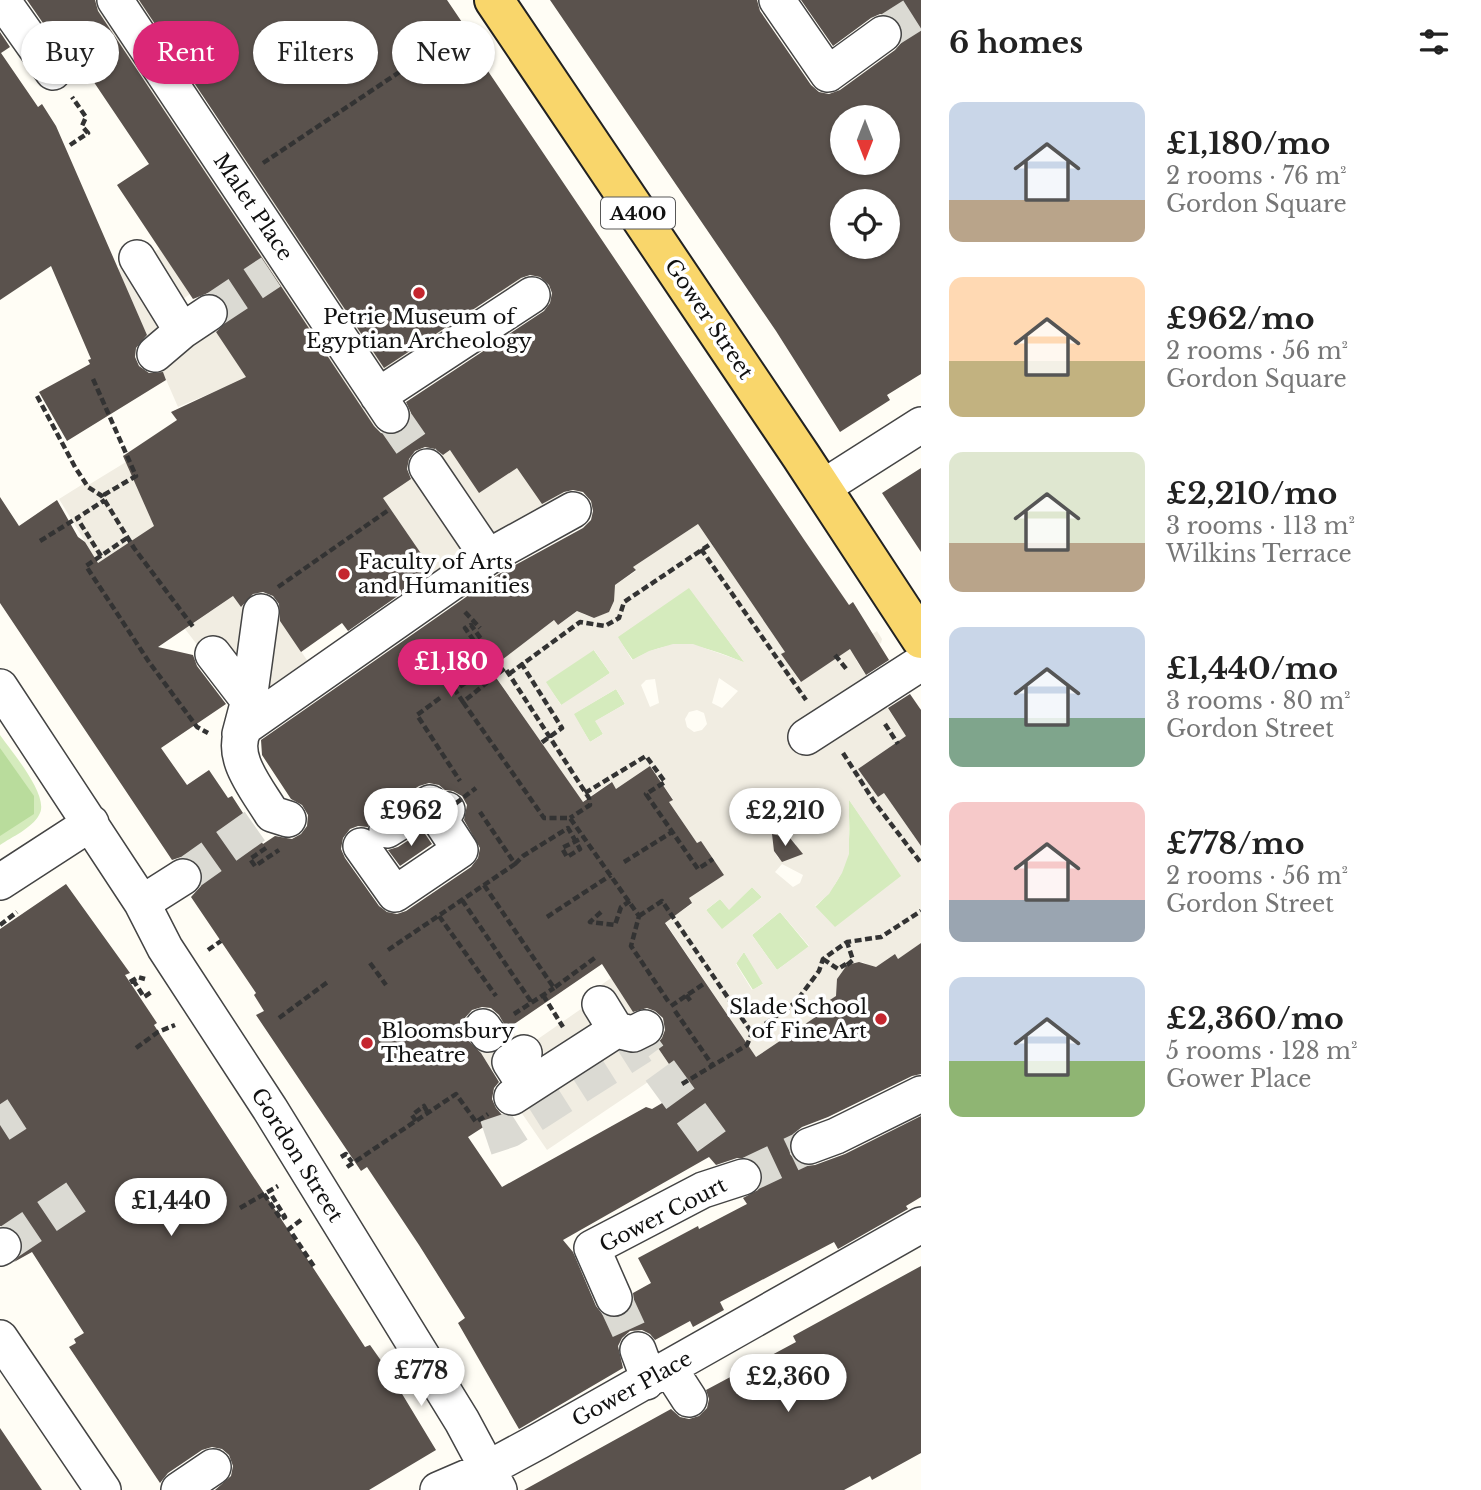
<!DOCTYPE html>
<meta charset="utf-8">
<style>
:root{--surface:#fff;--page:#f2f2f2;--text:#222;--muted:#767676;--accent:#db2777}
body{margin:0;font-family:"Libre Baskerville",serif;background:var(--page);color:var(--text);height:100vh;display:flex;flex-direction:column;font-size:26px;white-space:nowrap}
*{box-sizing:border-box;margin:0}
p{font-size:23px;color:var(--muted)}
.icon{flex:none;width:38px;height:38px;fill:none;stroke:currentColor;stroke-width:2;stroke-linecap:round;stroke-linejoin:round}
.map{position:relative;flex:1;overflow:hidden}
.drawer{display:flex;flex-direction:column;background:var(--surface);width:560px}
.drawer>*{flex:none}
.top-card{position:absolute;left:21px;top:21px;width:665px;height:63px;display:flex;gap:14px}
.needle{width:46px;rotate:180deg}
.controls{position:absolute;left:830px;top:105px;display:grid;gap:14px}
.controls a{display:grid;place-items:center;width:70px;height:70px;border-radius:50%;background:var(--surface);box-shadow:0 2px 5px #0004;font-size:35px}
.price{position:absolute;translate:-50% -60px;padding:0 16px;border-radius:24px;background:#fff;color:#222;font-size:23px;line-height:46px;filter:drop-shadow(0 2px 4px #0008)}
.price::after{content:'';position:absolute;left:50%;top:42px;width:21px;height:16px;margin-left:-10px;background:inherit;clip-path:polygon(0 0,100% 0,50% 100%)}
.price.current{background:var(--accent);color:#fff}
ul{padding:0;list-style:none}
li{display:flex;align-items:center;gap:21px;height:175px;padding:0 28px}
li span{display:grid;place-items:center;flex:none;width:196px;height:140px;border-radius:14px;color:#555}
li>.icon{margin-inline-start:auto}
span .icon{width:84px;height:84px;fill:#fffc;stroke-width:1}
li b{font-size:30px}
h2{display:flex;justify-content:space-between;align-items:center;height:84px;padding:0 28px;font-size:30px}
.chip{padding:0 24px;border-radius:32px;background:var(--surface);box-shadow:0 2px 5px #0004;font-size:24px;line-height:63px}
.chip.current{background:var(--accent);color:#fff}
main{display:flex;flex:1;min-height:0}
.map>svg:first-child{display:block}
</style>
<main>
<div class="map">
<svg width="921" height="1490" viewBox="0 0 921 1490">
<rect width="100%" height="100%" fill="#fffdf5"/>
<path fill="#d5ebbd" d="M689,587L745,663C702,645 675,635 633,660L617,637Z
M593,649L610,673L562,706L545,682Z
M616,689L625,704L596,721L603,734L590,742L573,714Z
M0,735C11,751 51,797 39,815C32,828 12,837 0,845Z
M848,798L902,876L835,928L815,907C852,873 851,845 848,798Z
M752,887L762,897L722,930L706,910L720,899L729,909Z
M780,912L809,947L777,970L752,935Z
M744,952L764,983L753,990L736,963Z"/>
<path fill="#b9dc9c" d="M0,748L34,796V814L0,836Z"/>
<path fill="#f1ede2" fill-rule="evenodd" d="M87,0H140L202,94L194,100L213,129L223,123L476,303L485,317L507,302L498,289L519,275L539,305L396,393L404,405L374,427L277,282L212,325L247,378L178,407L118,269L137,258L160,249L190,294L180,301L188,313L204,306L230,289Z
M506,410L576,511L450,597L383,498Z
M126,462L162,543L137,561L126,545L98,563L59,499L83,484H90Z
M698,524L785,652L782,654L800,682L877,631L882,639L881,643L856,660L898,724L921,709V726L858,769L878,797L884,793L921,846V943L898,959L895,954L874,969L863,962L847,965L837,979L839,994L820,1007L823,1012L756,1057L665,922L692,904L688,897L724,875L701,841L697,843L669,802L673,799L650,766L618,791L611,782L582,802L490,668L554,620L558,625L579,610L583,614L594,618L608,612L614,601L612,587L636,571L633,567ZM689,588L744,662L693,644H673L649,651L632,660L618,637ZM594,650L610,673L561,705L546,682ZM719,678L738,691L722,708L712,703ZM655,679L659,703L650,707L641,685L646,680ZM616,689L625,704L595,721L603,734L590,742L574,714ZM697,710L704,713L707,724L702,730L694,732L687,727L685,719L689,712ZM817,793L822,801L823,814H798L796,802ZM849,800L901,876L835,927L815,906L829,894L842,873L849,854ZM781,837L790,838L796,844L794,856L787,860L778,858L774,851L775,843ZM782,864L803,875L800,883L793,887L775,872ZM752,887L762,897L722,929L706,910L720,899L729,910ZM780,912L809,946L777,970L752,935ZM744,952L763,984L752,990L736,964Z
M262,593L327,690L258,737L215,668L185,629L233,596L241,607Z
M611,978L689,1094L668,1108L651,1080L547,1150L469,1036L501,1014L525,1048L591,1002L587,995Z"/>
<path fill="#5a524d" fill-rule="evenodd" d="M27,0H95L98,11L374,426L381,433L392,435L402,432L409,423L411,413L406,402L544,311L550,303L552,293L549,285L540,277L530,275L521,278L384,368L139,0H447L470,34L465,37L805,541L849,605L853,602L889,660L866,675L850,649L801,682L781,654L785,652L698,524L633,567L636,570L615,585L614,601L609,612L594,618L577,611L558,625L554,620L490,669L583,802L612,782L616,789L650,766L673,800L669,802L697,843L701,841L724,875L689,898L692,903L665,923L756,1057L823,1012L819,1007L836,996L837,979L847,965L859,962L876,967L895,954L898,959L921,943V1074L912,1076L828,1117L802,1127L793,1134L789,1143L790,1154L797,1162L806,1166L815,1165L845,1154L921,1116V1197L906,1206L908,1209L838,1249L834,1242L720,1302L724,1310L693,1327L690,1321L655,1340L650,1334L642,1330L630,1331L622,1338L618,1346L623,1368L519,1429L458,1323L465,1318L419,1245L367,1167L361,1171L256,1015L264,1011L254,995L256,993L191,897L201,886L203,877L200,867L192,859L181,857L172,860L0,603V497L19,526L57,500L78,537L85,542L98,563L154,526L123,456L177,420L171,412L246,377L216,332L227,321L229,311L225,301L217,295L208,293L193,299L117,185L149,164L77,57L70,62ZM425,447L435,449L443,455L450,450L479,493L517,468L542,504L564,492L573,490L583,492L591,501L593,511L591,520L583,528L499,574L261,740L262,755L291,799L302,805L308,815L307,826L301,834L292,839L275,836L263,844L232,796L228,798L209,770L187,785L161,748L226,704L197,666L193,655L158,647L233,596L241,607L253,594L263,592L273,596L279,604L280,621L301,652L342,623L348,631L433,571L383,498L411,479L407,469L409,459L415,451ZM429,783L439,785L445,790L453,791L462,796L467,805L464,820L480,848L478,858L471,867L406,911L397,914L387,912L379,906L345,858L341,849L343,838L350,829L358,826L368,827L370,820L376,813L419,786ZM602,964L633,1012L647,1008L655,1011L663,1018L665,1030L662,1038L656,1045L686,1089L652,1109L646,1107L502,1187L468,1137L502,1115L496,1108L492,1099L494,1088L499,1082L481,1053L467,1039L463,1030L464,1019L472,1010L482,1007L491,1008L499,1015L507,1029ZM709,1157L716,1165L737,1158H748L756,1162L762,1171V1182L758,1190L743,1198L747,1204L699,1229L698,1226L638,1258L651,1283L633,1293L634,1301L631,1309L623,1316L612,1318L603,1315L596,1306L573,1252L563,1240Z
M550,0H757L760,11L811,85L819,92L829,94L840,90L895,50L902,42L903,31L900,23L892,16L880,14L871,18L833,46L801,0H921V374L887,395L890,400L840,432L776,331ZM842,117H887V163H842ZM842,201H887V247H842Z
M0,32L10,47L1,53L38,107L42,104L56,126L147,335L136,348L135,357L139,366L149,373L163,372L166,380L67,441L39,392L90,364L88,360L91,359L51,266L0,300Z
M921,468V552L882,493Z
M910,694L921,710V846L884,793L878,797L858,769L906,736L888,708Z
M423,831L432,844L400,866L388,850L398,847Z
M772,834L790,838L803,854L782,862L774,851Z
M66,884L130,973L125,975L157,1023L154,1025L365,1347L370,1345L387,1369L436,1450L369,1490H215L231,1476L233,1466L229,1455L222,1449L212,1447L202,1450L168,1473L160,1483L69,1347L76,1343L74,1339L84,1333L32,1252L14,1262L21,1254L23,1245L20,1235L11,1228L0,1226V929Z
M921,1266V1453L872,1480L870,1476L844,1490H524L671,1409L680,1417L689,1419L699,1416L707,1408L709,1399L706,1390L796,1342L793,1336Z
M0,1428L42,1490H0Z"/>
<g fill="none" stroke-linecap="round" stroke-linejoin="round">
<path stroke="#dbdad3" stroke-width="35" stroke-dasharray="35 18" stroke-linecap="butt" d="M883,34L921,10
M209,313L271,272
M391,415L427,467
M183,877L272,814
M0,1125L17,1114
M486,1138L510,1130L642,1046L720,1153
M743,1177L809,1146
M3,1246L76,1197
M614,1298L638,1350"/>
<defs>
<path id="minor" d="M2,0L53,72
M115,0L391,415
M777,0L828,74L883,34
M137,258L182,331
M155,354L182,331L209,313
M378,396L532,295
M822,488L921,425
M488,557L573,510
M213,654L256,710
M0,687L142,903L165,948L270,1109L462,1421L499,1490
M240,734L249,700L261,612
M806,737L921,663
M288,819L272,814C258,790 227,755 245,727L488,557L427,467
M387,830L430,803L439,818
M361,846L395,894L460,850L439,818L447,810
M0,882L91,823
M142,903L183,877
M600,1004L616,1030
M483,1027L488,1034
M524,1053L510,1062L526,1087
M512,1097L616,1030L633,1034L645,1028
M809,1146L836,1136L921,1094
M0,1248L3,1246
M614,1298L592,1248L703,1190L743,1177
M0,1338L103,1490
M638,1350L645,1369L646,1382
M669,1368L689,1399
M179,1490L213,1467
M438,1490L489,1468L539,1441L921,1225"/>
<path id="major" d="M494,0L801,456L921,639"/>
</defs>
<use href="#minor" stroke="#444" stroke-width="38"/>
<use href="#major" stroke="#222" stroke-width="42"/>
<path stroke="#333" stroke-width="4.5" stroke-dasharray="7 3.5" stroke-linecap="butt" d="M185,23L197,40
M70,145L88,133L82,126L86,117L72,97
M263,163L413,63
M93,379L136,476L102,496
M37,396L75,467L88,487L102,496L134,548L194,628
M127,538L86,566L149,662L197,727L208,733
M40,541L77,518
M701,549L806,700
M101,556L77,518L105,500
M278,587L390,509
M465,612L480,628
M488,646L481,651L465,628L471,625L497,661L483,671L490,681
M835,655L848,671
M521,663L562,728L541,743
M483,671L455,690L463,702L505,668L589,798L590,805L570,818
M509,674L580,622L605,626L619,618L624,602L712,543
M440,698L417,715L460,781
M463,702L544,818H570L639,916L631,946L670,1004
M885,724L898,744
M843,753L875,803L921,863
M585,793L646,756L665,782L646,794L698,869L713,859
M266,848L250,859L255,866L279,850
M624,862L672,832
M515,864L523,856L568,828L580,849L567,857L562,848L584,837
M484,885L554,988L596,957
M462,900L532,1003
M601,912L590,922L615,925L621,907L630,901
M439,916L496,996
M639,916L662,901L752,1033
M547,917L611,875
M0,925L17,912
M208,950L221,941
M388,950L515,864L480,812
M823,959L838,969L846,964
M370,963L386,985
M847,965L853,960L847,942
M133,980L144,997L153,991
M130,982L138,977L145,979
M543,995L563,1027
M686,995L692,1003
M671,1006L705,983
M675,1011L713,1066
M514,1014L554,988
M279,1018L329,981
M136,1048L158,1032L175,1025
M682,1084L747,1045L752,1033L795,1003L819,971L823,959L847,942L881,937L921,911
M416,1121L412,1115L424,1106L428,1113
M341,1157L346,1154L352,1162
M347,1167L456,1094L476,1122L488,1114
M264,1194L281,1219L285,1217L269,1191
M240,1208L278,1186
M301,1220L289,1229L315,1268"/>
<use href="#minor" stroke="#fff" stroke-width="35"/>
<use href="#major" stroke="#f9d66b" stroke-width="38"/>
<path stroke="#333" stroke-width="4.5" stroke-dasharray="7 3.5" stroke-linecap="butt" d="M447,810L476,788"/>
</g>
<g fill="#c4262e" stroke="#fff" stroke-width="2.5">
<circle cx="419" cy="293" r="7"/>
<circle cx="344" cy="574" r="7"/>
<circle cx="881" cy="1019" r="7"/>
<circle cx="367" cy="1043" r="7"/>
</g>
<g text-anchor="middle" stroke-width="7" stroke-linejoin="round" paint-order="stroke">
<rect fill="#fff" stroke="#585858" stroke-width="2" x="601" y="197.5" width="74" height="31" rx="5"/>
<g font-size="19" font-weight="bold" fill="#111">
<text x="638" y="220">A400</text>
</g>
<g font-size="21" fill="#111" stroke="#fff">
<text transform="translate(253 207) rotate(56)" y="7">Malet Place</text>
<text transform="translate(709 319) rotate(56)" y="7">Gower Street</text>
<text transform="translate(297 1155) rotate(58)" y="7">Gordon Street</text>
<text transform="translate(663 1215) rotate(-27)" y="7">Gower Court</text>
<text transform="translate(632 1389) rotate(-29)" y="7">Gower Place</text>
</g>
<g font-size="21" fill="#111" stroke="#fff" text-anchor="start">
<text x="419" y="324" text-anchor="middle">Petrie Museum of<tspan x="419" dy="24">Egyptian Archeology</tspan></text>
<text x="358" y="569">Faculty of Arts<tspan x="358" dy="24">and Humanities</tspan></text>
<text x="867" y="1014" text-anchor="end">Slade School<tspan x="867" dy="24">of Fine Art</tspan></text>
<text x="381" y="1038">Bloomsbury<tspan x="381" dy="24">Theatre</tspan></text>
</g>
</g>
</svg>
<div class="controls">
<a><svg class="needle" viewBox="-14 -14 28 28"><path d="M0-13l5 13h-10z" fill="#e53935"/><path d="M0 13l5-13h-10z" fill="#767676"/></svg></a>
<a><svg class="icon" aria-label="locate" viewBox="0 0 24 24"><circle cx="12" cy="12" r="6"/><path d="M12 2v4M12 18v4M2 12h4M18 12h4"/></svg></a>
</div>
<b class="price current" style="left:451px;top:699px">£1,180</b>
<b class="price" style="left:411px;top:848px">£962</b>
<b class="price" style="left:785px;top:848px">£2,210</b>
<b class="price" style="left:171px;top:1238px">£1,440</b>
<b class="price" style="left:421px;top:1408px">£778</b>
<b class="price" style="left:788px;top:1414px">£2,360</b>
<div class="top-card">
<a class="chip">Buy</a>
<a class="chip current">Rent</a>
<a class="chip">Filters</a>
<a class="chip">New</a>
</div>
</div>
<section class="drawer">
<h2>6 homes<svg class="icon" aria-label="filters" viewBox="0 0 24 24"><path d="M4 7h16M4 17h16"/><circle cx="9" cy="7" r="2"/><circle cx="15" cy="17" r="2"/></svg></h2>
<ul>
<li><span style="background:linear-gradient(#c9d6e8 70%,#b9a48a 0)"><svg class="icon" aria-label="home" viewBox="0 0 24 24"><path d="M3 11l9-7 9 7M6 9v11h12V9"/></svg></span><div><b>£1,180/mo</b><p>2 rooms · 76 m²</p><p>Gordon Square</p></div></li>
<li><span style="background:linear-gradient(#ffd9b3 60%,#c2b280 0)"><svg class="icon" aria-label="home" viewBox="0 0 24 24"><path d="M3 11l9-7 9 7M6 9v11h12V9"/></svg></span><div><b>£962/mo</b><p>2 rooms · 56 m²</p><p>Gordon Square</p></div></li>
<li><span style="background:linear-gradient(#dfe7d0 65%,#b9a48a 0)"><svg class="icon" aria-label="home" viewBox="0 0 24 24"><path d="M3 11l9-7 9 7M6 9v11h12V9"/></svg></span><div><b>£2,210/mo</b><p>3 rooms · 113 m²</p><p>Wilkins Terrace</p></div></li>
<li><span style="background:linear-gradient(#c9d6e8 65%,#7fa58c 0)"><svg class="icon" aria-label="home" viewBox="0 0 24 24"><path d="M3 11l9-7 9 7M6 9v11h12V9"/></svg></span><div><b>£1,440/mo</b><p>3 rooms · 80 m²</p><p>Gordon Street</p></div></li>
<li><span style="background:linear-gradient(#f6c9c9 70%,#9aa5b1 0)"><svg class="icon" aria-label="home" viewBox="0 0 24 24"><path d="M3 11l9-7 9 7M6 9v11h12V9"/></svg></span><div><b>£778/mo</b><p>2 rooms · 56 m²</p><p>Gordon Street</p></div></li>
<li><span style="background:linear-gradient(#c9d6e8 60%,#8fb573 0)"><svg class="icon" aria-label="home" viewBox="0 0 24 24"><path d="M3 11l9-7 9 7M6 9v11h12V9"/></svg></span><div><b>£2,360/mo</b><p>5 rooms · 128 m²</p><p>Gower Place</p></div></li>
</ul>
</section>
</main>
